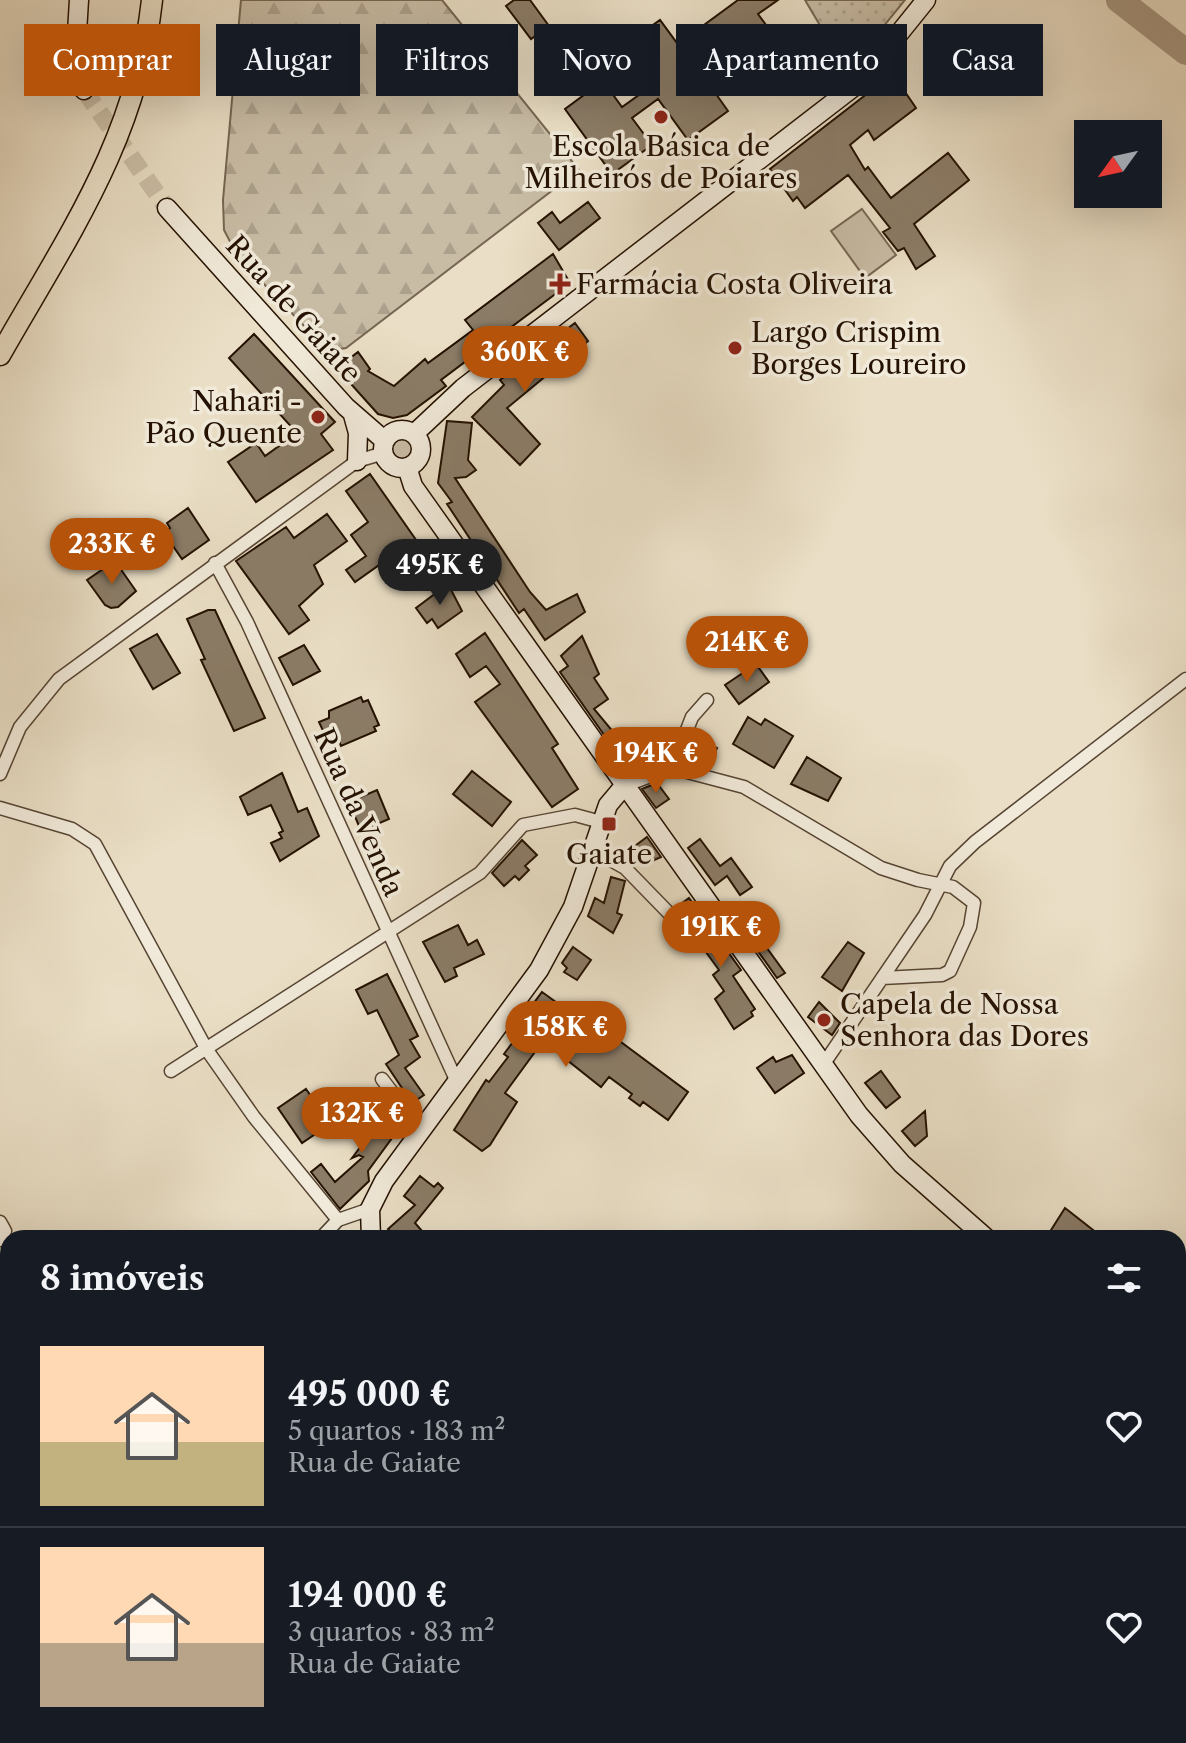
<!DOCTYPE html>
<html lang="pt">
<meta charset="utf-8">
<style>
:root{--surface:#171b24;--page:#20242c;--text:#f1f3f6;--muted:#9ea1a6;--line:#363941;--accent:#b45309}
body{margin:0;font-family:"Libre Caslon Text",serif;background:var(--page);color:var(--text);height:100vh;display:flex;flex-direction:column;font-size:30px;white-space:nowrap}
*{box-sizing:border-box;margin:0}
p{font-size:26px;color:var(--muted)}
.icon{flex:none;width:44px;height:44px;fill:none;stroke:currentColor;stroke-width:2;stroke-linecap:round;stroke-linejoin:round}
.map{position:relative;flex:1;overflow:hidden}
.side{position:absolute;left:0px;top:1230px;width:1186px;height:514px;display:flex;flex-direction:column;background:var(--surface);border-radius:24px 24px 0 0;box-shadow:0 8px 32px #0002}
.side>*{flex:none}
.guide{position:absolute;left:24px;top:24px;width:1138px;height:72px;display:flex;gap:16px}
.needle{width:52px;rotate:237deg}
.fabs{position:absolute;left:1074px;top:120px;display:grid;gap:16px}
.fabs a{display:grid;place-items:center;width:88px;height:88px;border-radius:0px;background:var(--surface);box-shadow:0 8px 32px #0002;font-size:40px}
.price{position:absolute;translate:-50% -68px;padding:0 18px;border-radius:28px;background:var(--accent);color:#fff;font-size:26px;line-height:52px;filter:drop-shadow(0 2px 4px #0008)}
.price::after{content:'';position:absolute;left:50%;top:48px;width:24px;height:18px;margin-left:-12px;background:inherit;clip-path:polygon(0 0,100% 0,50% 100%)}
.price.on{background:#222;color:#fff}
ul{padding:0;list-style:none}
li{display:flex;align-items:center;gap:24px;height:200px;padding:0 40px}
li+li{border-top:2px solid var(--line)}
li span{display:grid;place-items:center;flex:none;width:224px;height:160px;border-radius:0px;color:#555}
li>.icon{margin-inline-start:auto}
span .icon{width:96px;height:96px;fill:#fffc;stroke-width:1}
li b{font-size:34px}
h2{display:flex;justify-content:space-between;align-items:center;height:96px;padding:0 40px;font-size:34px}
.pill{padding:0 28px;border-radius:0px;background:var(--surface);box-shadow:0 8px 32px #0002;font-size:28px;line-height:72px}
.pill.on{background:var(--accent);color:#fff}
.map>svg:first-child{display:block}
</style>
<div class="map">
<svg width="1186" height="1743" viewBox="0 0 1186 1743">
<defs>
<pattern id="forest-firs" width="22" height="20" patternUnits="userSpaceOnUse" patternTransform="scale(2)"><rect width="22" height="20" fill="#c8bca5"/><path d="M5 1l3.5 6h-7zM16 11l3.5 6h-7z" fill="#aca18c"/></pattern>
<pattern id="park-dots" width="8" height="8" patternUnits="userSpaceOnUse" patternTransform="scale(2)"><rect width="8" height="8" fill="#c8bca5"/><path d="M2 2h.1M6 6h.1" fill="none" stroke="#aca18c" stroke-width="1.8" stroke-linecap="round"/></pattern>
</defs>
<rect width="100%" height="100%" fill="#eadfc6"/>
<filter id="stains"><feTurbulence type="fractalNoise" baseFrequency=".0025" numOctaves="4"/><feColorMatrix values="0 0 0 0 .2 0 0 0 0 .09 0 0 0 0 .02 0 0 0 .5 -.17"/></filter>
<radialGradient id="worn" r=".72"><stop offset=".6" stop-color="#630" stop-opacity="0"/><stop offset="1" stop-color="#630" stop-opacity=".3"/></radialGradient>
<path fill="#c8bca5" stroke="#766653" stroke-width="2" d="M862,209L896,255L865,278L831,231Z
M390 449a12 12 0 1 1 24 0a12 12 0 1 1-24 0Z"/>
<path fill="url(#forest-firs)" stroke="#766653" stroke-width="2" d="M241,0H442L579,170L346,348L328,351L238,257L224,230L223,200Z"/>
<path fill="url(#park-dots)" stroke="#766653" stroke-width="2" d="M805,0H905L847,71Z"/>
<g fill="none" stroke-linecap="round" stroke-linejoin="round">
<path stroke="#73634f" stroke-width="4" d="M1020,1736L1025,1743"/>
<path stroke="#a79983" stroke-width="26" d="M1119,0L1186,52"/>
</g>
<path fill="#8b7c67" stroke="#241101" stroke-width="2" d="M514,0H530L549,26L531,39L506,6Z
M738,0H778L758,14L774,36L733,66L723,53L699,70L728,111L688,140L658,99L632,118L652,145L612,174L565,109L603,81L622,107L650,87L621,48L660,20L688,58L714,39L704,25Z
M890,76L901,86L916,108L874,140L868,130L850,145L865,170L868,167L891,198L948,153L969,180L914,224L935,256L916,269L904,248L898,251L883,232L890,228L848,175L805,208L797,197L793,201L770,169Z
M588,202L600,218L559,250L538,223L552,212L560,223Z
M553,254L570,283L441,380L446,386L407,415L393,418L378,414L351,384L353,382L344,369L348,366L345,362L358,352L370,369L368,371L394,386L425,359L428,363L473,330L465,320Z
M575,323L588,341L507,408L540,444L520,465L472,417L504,385L500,380Z
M254,334L335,422L321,434L333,450L256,502L228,462L256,443L265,456L297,433L229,358Z
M447,421L472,423L468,460L476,470L466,477L455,478L530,592L546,610L577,594L585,612L545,640L524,609L519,613L447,504L452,502L438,483Z
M370,474L421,547L398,564L392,556L355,582L346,570L366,556L351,535L368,522L346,491Z
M188,508L209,540L182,559L164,533L170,528L167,523Z
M327,514L347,541L314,565L323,584L299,606L309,620L289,634L236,561L286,527L294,538Z
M115,561L136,591L118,607L111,608L105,605L87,580Z
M448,584L462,611L438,628L432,619L427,623L416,608Z
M208,610H215L265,718L234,731L201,660L205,659L187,619Z
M485,633L558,744L552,748L578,789L552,807L475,702L500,684L486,666L470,677L456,654Z
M157,634L180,673L153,689L130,649Z
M582,636L599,674L594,678L608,699L594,709L625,746L616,752L560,672L568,666L561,656Z
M304,645L320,671L293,685L279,658Z
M756,664L769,682L739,704L725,685Z
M361,697L363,702L368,700L379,725L374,727L376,731L341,746L337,736L333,738L331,732L325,735L319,722L329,718V711Z
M748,717L761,725L765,719L793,736L774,768L733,744Z
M694,738L717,748L708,768L686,758Z
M807,757L841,778L828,801L791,784Z
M472,771L511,802L492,826L453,794Z
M282,773L298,812L307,808L319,836L280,861L271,843L282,838L279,833L283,831L271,805L248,815L240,797Z
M657,783L669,799L656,808L642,789Z
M377,790L389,819L361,831L349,802Z
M647,837L661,857L643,865L631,849Z
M700,839L720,866L731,858L752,887L740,895L727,876L715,885L688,848Z
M522,840L537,855L525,866L529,870L519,880L515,876L504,886L492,873Z
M611,877L625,881L617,913L622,915L613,933L588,916L595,898L604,903Z
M689,898L741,970L733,976L755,1009L751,1012L753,1016L734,1029L715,999L724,991L713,975L719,970L703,948L704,938L677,907Z
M458,925L468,945L477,940L484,954L454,968L457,976L445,982L423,942Z
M748,926L772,943L767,948L785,973L777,978L743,930Z
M848,942L864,953L842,991L822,977Z
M573,947L591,960L577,980L564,972L567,968L562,963Z
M387,974L418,1036L410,1040L420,1057L405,1068L424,1095L412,1103L386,1064L399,1055L377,1010L368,1014L356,990Z
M542,992L578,1018L582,1013L688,1092L668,1120L643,1102L640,1106L629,1098L632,1094L609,1077L601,1087L543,1041L505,1093L517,1102L490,1145L482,1151L454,1130L486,1080L489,1082L508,1057L504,1054L524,1027L519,1023Z
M819,1002L840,1023L832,1035L808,1017Z
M792,1055L804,1073L775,1093L757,1068L773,1057L776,1062Z
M881,1071L900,1097L886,1108L865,1083Z
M306,1089L330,1124L302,1143L278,1108Z
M382,1094L397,1113L394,1115L402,1128L390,1136L392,1138L368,1171L369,1181L340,1209L311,1172L321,1164L335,1182L363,1157L359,1155L352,1158L376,1126L368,1112L375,1108L371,1101Z
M925,1111L927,1136L915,1146L902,1131Z
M420,1176L434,1187L438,1183L443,1188L415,1223L422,1231L414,1238H396L388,1229L415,1205L404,1196Z
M1065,1208L1093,1230L1087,1238H1046Z"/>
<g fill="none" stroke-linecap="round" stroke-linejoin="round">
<path stroke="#ccc0a8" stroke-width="18" stroke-dasharray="18 9" stroke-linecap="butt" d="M84,90L167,208"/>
<defs>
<path id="street" d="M215,563L247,622L457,1082
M672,768L692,717L707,700
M0,774L20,727L59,679L357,461L384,453
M624,786L672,768L744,787L881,868L918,880L953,887L974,903L970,927L950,971L942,975L882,978
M0,808L72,829L95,844L207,1050L254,1117L338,1220
M591,849L625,868L696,941
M823,1065L925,915L950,866L975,842L1186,679
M171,1071L480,873L523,825L575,815L601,822
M382,1079L422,1131
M0,1222L5,1231L0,1240
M321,1238L338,1220L370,1209
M0,1470L8,1480
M0,1498L8,1492
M0,1567L8,1577
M598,1736L609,1743"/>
<path id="secondary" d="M79,0L76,49L84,90
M167,208L346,407L385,441
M353,415L358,433L357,461
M383 449a19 19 0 1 1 38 0a19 19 0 1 1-38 0Z
M414,434L463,388L860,82L926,0
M407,467L413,486L859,1115L902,1164L986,1238
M371,1238L370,1209L384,1181L539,970L573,907L608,805L624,786
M1178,1405L1186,1416
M142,1736L149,1743
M172,1743L179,1736"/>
<path id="primary" d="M0,355C67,237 137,139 152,0"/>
</defs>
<use href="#street" stroke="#564432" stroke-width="15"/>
<use href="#secondary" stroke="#241101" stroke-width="21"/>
<use href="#primary" stroke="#241101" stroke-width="23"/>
<use href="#street" stroke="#f1eada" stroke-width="12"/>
<use href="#secondary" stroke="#f1eada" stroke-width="18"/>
<use href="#primary" stroke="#eadfc6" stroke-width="20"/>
</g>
<g fill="#8f2418" stroke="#f1eada" stroke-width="3">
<circle cx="661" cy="117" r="8"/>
<path d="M556 272h8v8h8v8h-8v8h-8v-8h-8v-8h8z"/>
<circle cx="735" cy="348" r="8"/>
<circle cx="318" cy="417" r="8"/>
<rect x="601" y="816" width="16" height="16" rx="4"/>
<circle cx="824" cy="1020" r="8"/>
</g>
<g text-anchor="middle" stroke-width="7" stroke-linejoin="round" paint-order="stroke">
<g font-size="28" fill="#241101" stroke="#f1eada" text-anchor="start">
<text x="661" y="156" text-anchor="middle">Escola Básica de<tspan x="661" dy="32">Milheirós de Poiares</tspan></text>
<text x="576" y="294">Farmácia Costa Oliveira</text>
<text x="751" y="342">Largo Crispim<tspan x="751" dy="32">Borges Loureiro</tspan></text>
<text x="302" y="411" text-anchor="end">Nahari -<tspan x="302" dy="32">Pão Quente</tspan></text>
<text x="609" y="864" text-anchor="middle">Gaiate</text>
<text x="840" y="1014">Capela de Nossa<tspan x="840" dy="32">Senhora das Dores</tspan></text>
</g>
<g font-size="28" fill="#241101" stroke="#f1eada">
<text transform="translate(294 309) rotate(48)" y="10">Rua de Gaiate</text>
<text transform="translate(359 812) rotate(66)" y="10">Rua da Venda</text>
</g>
</g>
<rect width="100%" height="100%" filter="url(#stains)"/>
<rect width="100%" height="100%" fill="url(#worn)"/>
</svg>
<div class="fabs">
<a><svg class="needle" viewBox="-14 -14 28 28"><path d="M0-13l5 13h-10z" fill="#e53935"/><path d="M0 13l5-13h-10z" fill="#9ea1a6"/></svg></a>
</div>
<b class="price" style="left:525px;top:394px">360K €</b>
<b class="price" style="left:112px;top:586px">233K €</b>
<b class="price on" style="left:440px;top:607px">495K €</b>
<b class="price" style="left:747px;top:684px">214K €</b>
<b class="price" style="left:656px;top:795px">194K €</b>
<b class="price" style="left:721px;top:969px">191K €</b>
<b class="price" style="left:566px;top:1069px">158K €</b>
<b class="price" style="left:362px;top:1155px">132K €</b>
<div class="guide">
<a class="pill on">Comprar</a>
<a class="pill">Alugar</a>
<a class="pill">Filtros</a>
<a class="pill">Novo</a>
<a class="pill">Apartamento</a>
<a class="pill">Casa</a>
</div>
<section class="side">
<h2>8 imóveis<svg class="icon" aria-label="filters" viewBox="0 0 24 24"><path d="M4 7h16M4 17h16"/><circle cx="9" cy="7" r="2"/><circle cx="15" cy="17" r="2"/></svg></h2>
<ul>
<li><span style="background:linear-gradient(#ffd9b3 60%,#c2b280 0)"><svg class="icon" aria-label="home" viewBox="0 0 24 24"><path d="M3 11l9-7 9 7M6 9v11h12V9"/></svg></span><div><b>495 000 €</b><p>5 quartos · 183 m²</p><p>Rua de Gaiate</p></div><svg class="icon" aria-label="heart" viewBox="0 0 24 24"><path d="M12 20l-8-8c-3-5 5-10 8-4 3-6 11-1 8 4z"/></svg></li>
<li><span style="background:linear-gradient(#ffd9b3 60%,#b9a48a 0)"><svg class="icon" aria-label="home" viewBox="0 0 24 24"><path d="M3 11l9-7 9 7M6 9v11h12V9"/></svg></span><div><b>194 000 €</b><p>3 quartos · 83 m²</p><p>Rua de Gaiate</p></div><svg class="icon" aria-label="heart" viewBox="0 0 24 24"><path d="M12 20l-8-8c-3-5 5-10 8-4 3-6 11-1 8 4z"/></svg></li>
</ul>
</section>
</div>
